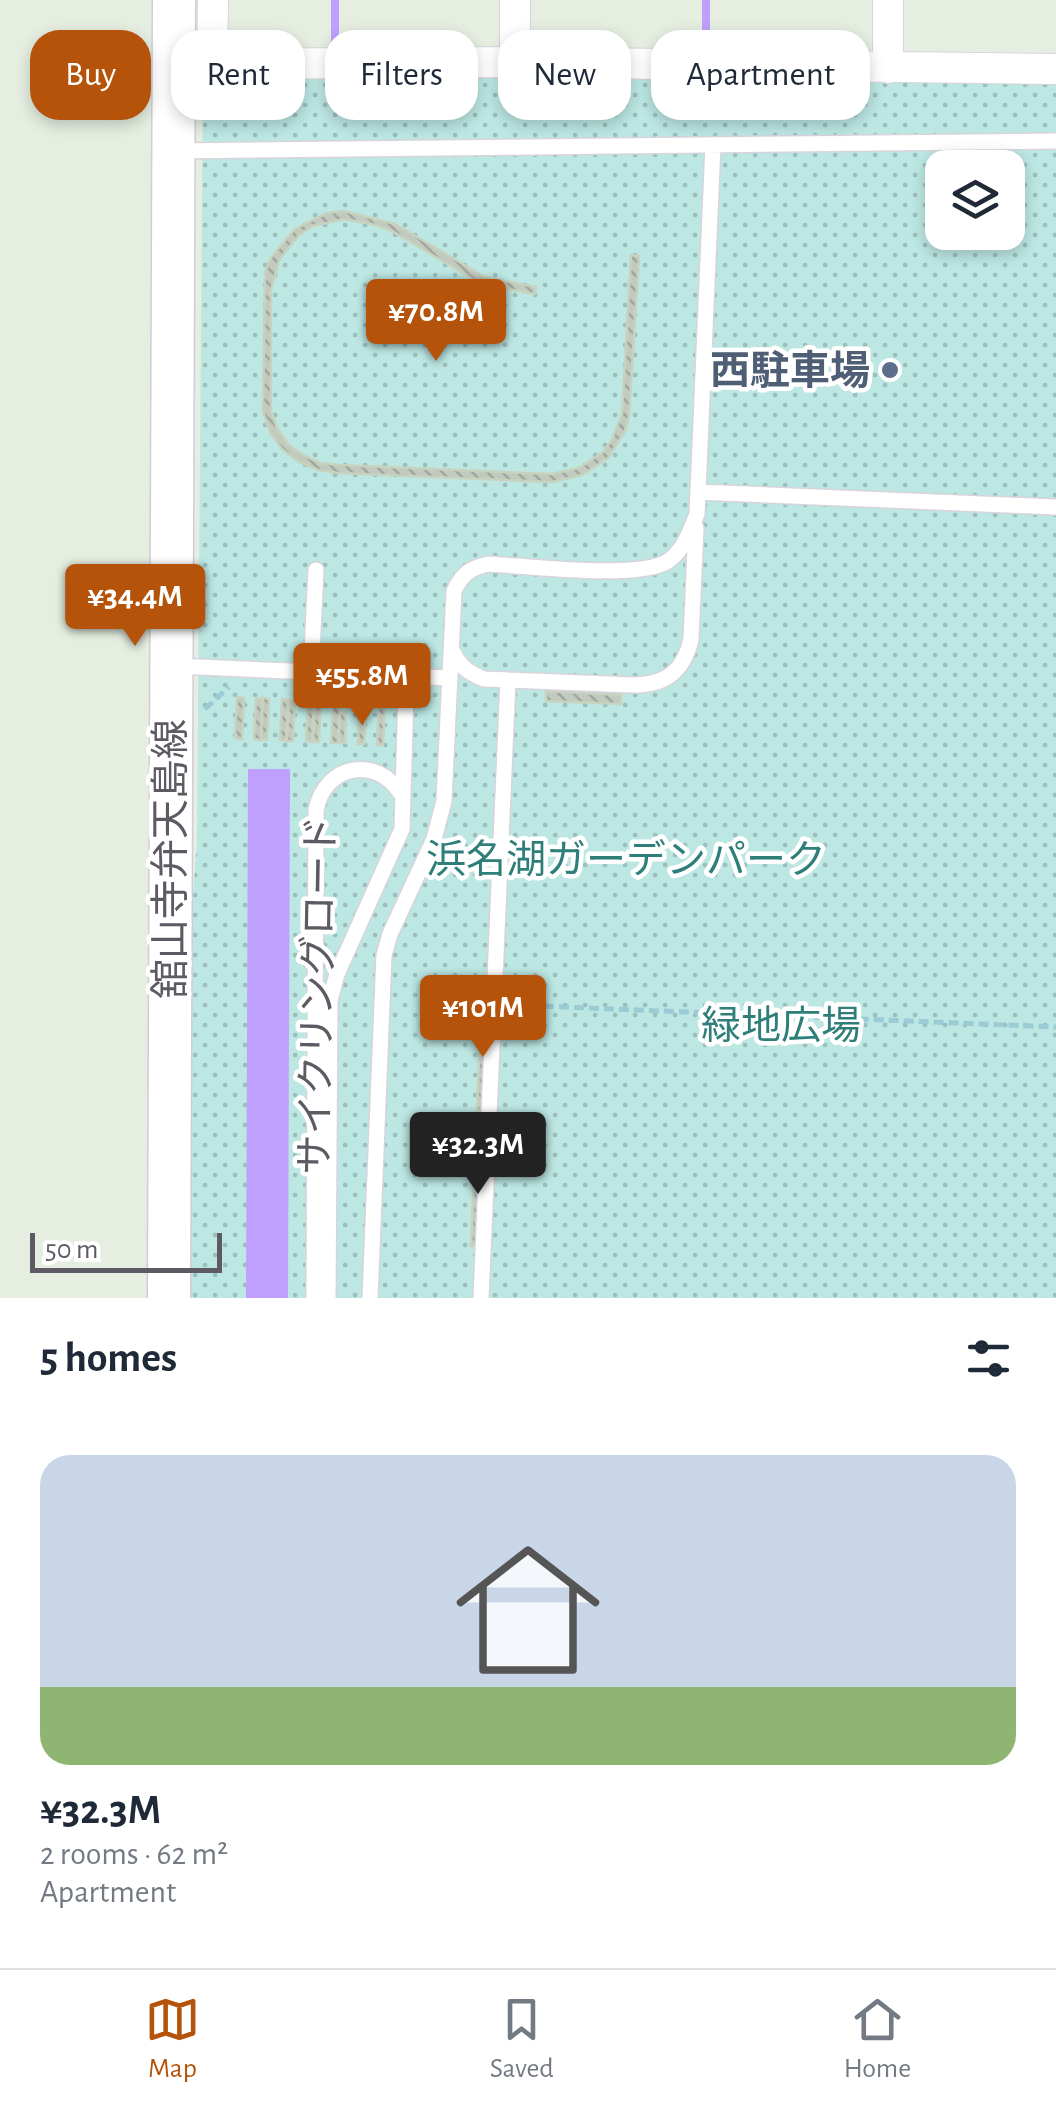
<!DOCTYPE html>
<meta charset="utf-8">
<style>
:root{--surface:#fff;--page:#f2f2f3;--text:#1f2937;--muted:#747a83;--line:#e0e1e3;--accent:#b45309}
body{margin:0;font-family:"Alegreya Sans","Noto Sans JP",sans-serif;background:var(--page);color:var(--text);height:100vh;display:flex;flex-direction:column;font-size:38px;white-space:nowrap}
*{box-sizing:border-box;margin:0}
p{font-size:32px;color:var(--muted)}
.icon{flex:none;width:55px;height:55px;fill:none;stroke:currentColor;stroke-width:2;stroke-linecap:round;stroke-linejoin:round}
.map{position:relative;height:1298px;overflow:hidden}
.sheet{display:flex;flex-direction:column;background:var(--surface);flex:1}
.sheet>*{flex:none}
.guide{position:absolute;left:30px;top:30px;width:998px;height:90px;display:flex;gap:20px}
.tools{position:absolute;left:925px;top:150px;display:grid;gap:20px}
.tools a{display:grid;place-items:center;width:100px;height:100px;border-radius:20px;background:var(--surface);box-shadow:0 5px 15px #0003;font-size:50px}
.scale{position:absolute;left:30px;bottom:25px;width:192px;box-sizing:border-box;padding-left:10px;border:5px solid #5e5a63;border-top:0;font-size:28px;line-height:35px;white-space:nowrap;color:#5e5a63;-webkit-text-stroke:8px #fff;paint-order:stroke}
.price{position:absolute;translate:-50% -85px;padding:0 22px;border-radius:10px;background:var(--accent);color:#fff;font-size:32px;line-height:65px;filter:drop-shadow(0 2px 5px #0008)}
.price::after{content:'';position:absolute;left:50%;top:60px;width:30px;height:22px;margin-left:-15px;background:inherit;clip-path:polygon(0 0,100% 0,50% 100%)}
.price.current{background:#222;color:#fff}
ul{padding:0;list-style:none}
li{display:grid;align-content:center;gap:20px;height:530px;padding:0 40px}
li span{display:grid;place-items:center;height:310px;border-radius:30px;color:#555}
li>.icon{margin-inline-start:auto}
span .icon{width:180px;height:180px;fill:#fffc;stroke-width:1}
li b{font-size:42px}
h2{display:flex;justify-content:space-between;align-items:center;height:120px;padding:0 40px;font-size:42px}
.chip{padding:0 35px;border-radius:30px;background:var(--surface);box-shadow:0 5px 15px #0003;font-size:35px;line-height:90px}
.chip.current{background:var(--accent);color:#fff}
.tab-bar{display:flex;justify-content:space-around;align-items:center;height:140px;border-top:2px solid var(--line);background:var(--surface);font-size:28px;color:var(--muted)}
.tab-bar a{display:grid;justify-items:center;gap:5px}
.tab-bar .current{color:var(--accent)}
.map>svg:first-child{display:block}
</style>
<div class="map">
<svg width="1056" height="1298" viewBox="0 0 1056 1298">
<defs>
<pattern id="park-dots" width="8" height="8" patternUnits="userSpaceOnUse" patternTransform="scale(2.5)"><rect width="8" height="8" fill="#bce7e3"/><path d="M2 2h.1M6 6h.1" fill="none" stroke="#9cbebc" stroke-width="1.8" stroke-linecap="round"/></pattern>
<pattern id="building-back-hatch" width="6" height="6" patternUnits="userSpaceOnUse" patternTransform="scale(2.5)"><rect width="6" height="6" fill="#c2c9be"/><path d="M-1 5l2 2M0 0l6 6M5-1l2 2" fill="none" stroke="#a1a69e"/></pattern>
</defs>
<rect width="100%" height="100%" fill="#e5eee1"/>
<path fill="url(#park-dots)" fill-rule="evenodd" d="M203,70L1056,74V1298H183V1031L197,841ZM942,168H1008V232H942Z"/>
<path fill="#c0a0ff" d="M248,769H290L288,1298H246Z"/>
<g fill="none" stroke-linecap="round" stroke-linejoin="round">
<path stroke="#c0a0ff" stroke-width="8" d="M335,0V54
M706,44V0"/>
</g>
<path fill="url(#building-back-hatch)" stroke="#c7d3bf" stroke-width="2.5" d="M344,211L395,224L485,277L536,287L534,294L481,284L392,231L376,225L344,219L313,226L299,235L279,260L271,291V411L277,428L288,444L303,455L320,463L339,465L552,474L579,468L603,452L611,441L622,415L631,255L639,256L629,416L625,431L608,458L582,475L552,482L338,473L318,470L299,462L282,449L270,432L263,412L265,272L272,256L295,229L327,213Z
M546,691L621,695V704L546,701Z
M237,697L244,698L242,739L235,738Z
M256,698L262,699L261,740L254,739Z
M263,698L269,699L267,740L261,739Z
M282,699L288,700L286,741L280,740Z
M289,700H295L293,741H287Z
M308,700L314,701L312,742L306,741Z
M315,701H321L319,742H313Z
M333,702H340L338,743H331Z
M379,704H385L383,745H377Z
M340,712H346L345,743H339Z
M359,713H366L364,744H358Z
M481,1012H490L485,1110H477Z
M475,1148H484L480,1246H471Z"/>
<g fill="none" stroke-linecap="round" stroke-linejoin="round">
<defs>
<path id="service" d="M175,151L1056,141
M698,492L1056,507
M453,652C460,667 469,673 484,679L633,685C666,685 684,671 691,639L696,528
M175,666L450,678
M311,672L316,570
M314,1298L316,810C325,764 377,755 401,794
M328,1298L330,1000L337,974L402,829L406,692
M370,1298L384,955L390,934L434,839L444,801L454,591C462,574 470,568 488,564C526,566 640,580 668,561C684,550 690,531 697,514L713,145
M481,1298L508,680"/>
<path id="minor" d="M213,0L212,64L515,62L1056,69
M515,62V0
M888,68V0"/>
<path id="secondary" d="M169,1298L174,0"/>
</defs>
<use href="#service" stroke="#d8d4dc" stroke-width="18"/>
<use href="#minor" stroke="#d8d4dc" stroke-width="32"/>
<use href="#secondary" stroke="#d1ccd6" stroke-width="45"/>
<path stroke="#9bcbd5" stroke-width="5" stroke-dasharray="10 5" stroke-linecap="butt" d="M205,709L229,687
M514,1005L1056,1027"/>
<use href="#service" stroke="#fff" stroke-width="15"/>
<use href="#minor" stroke="#fff" stroke-width="30"/>
<use href="#secondary" stroke="#fff" stroke-width="42"/>
</g>
<circle fill="#5c6f8a" stroke="#fff" stroke-width="4" cx="890" cy="370" r="10"/>
<g text-anchor="middle" stroke-width="9" stroke-linejoin="round" paint-order="stroke">
<g font-size="40" font-weight="bold" fill="#4e5e75" stroke="#fff" text-anchor="end">
<text x="870" y="384">西駐車場</text>
</g>
<g font-size="40" fill="#5e5a63" stroke="#fff">
<text transform="translate(170 859) rotate(-90)" y="14">舘山寺弁天島線</text>
<text transform="translate(317 995) rotate(-89)" y="14">サイクリングロード</text>
</g>
<g font-size="40" fill="#2e7f7a" stroke="#fff">
<text x="626" y="873">浜名湖ガーデンパーク</text>
<text x="781" y="1039">緑地広場</text>
</g>
</g>
</svg>
<div class="tools">
<a><svg class="icon" aria-label="layers" viewBox="0 0 24 24"><path d="M12 4l9 5-9 5-9-5zM3 14l9 5 9-5"/></svg></a>
</div>
<div class="scale">50 m</div>
<b class="price" style="left:436px;top:364px">¥70.8M</b>
<b class="price" style="left:135px;top:649px">¥34.4M</b>
<b class="price" style="left:362px;top:728px">¥55.8M</b>
<b class="price" style="left:483px;top:1060px">¥101M</b>
<b class="price current" style="left:478px;top:1197px">¥32.3M</b>
<div class="guide">
<a class="chip current">Buy</a>
<a class="chip">Rent</a>
<a class="chip">Filters</a>
<a class="chip">New</a>
<a class="chip">Apartment</a>
</div>
</div>
<section class="sheet">
<h2>5 homes<svg class="icon" aria-label="filters" viewBox="0 0 24 24"><path d="M4 7h16M4 17h16"/><circle cx="9" cy="7" r="2"/><circle cx="15" cy="17" r="2"/></svg></h2>
<ul>
<li><span style="background:linear-gradient(#c9d6e8 75%,#8fb573 0)"><svg class="icon" aria-label="home" viewBox="0 0 24 24"><path d="M3 11l9-7 9 7M6 9v11h12V9"/></svg></span><div><b>¥32.3M</b><p>2 rooms · 62 m²</p><p>Apartment</p></div></li>
</ul>
</section>
<nav class="tab-bar">
<a class="current"><svg class="icon" aria-label="map" viewBox="0 0 24 24"><path d="M3 6l6-2 6 2 6-2v14l-6 2-6-2-6 2zM9 4v14M15 6v14"/></svg>Map</a>
<a><svg class="icon" aria-label="saved" viewBox="0 0 24 24"><path d="M7 4h10v16l-5-4-5 4z"/></svg>Saved</a>
<a><svg class="icon" aria-label="home" viewBox="0 0 24 24"><path d="M3 11l9-7 9 7M6 9v11h12V9"/></svg>Home</a>
</nav>
